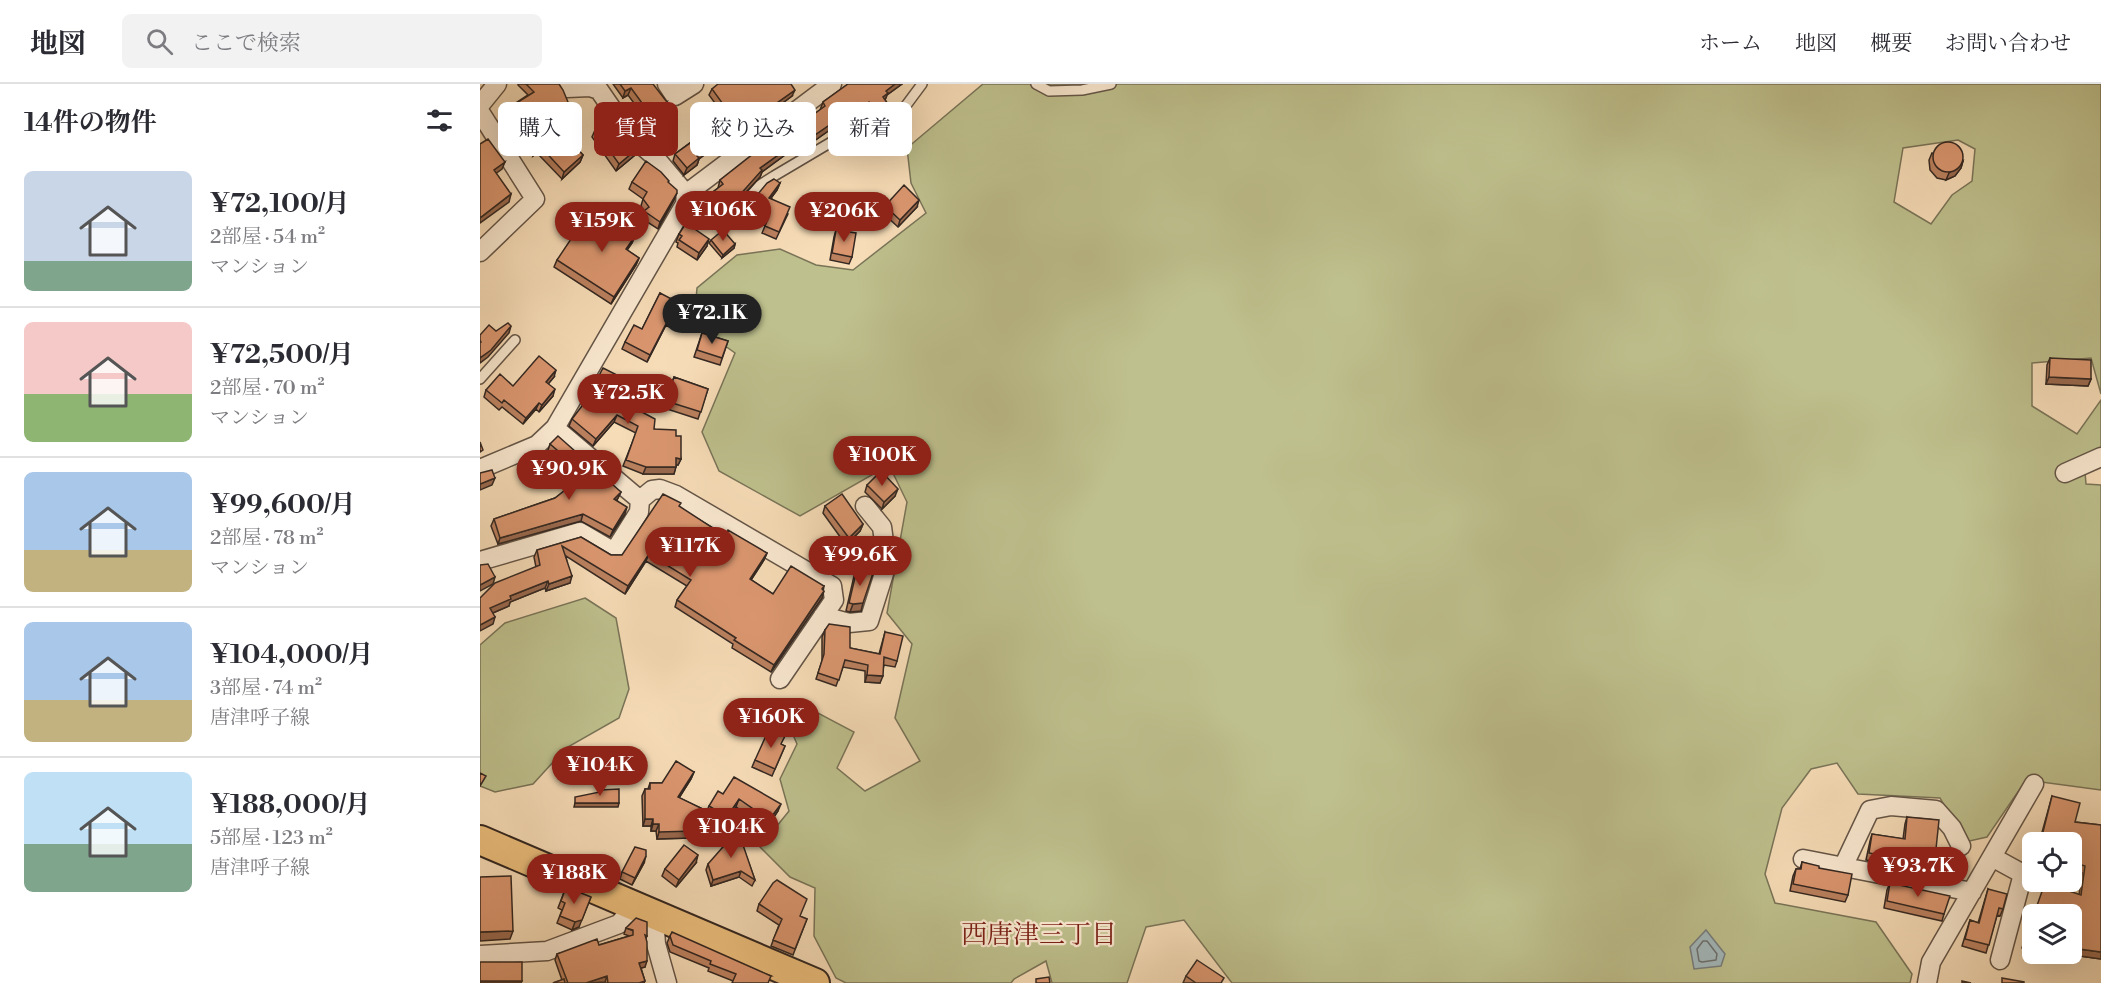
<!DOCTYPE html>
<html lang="ja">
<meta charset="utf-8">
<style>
:root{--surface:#fff;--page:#f2f2f3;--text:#2b2b33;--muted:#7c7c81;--line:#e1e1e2;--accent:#8f2418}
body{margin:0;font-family:"Libre Bodoni","Noto Serif JP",serif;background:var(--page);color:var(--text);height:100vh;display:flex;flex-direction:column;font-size:22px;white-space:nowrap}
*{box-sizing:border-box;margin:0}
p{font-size:20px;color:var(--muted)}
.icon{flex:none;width:33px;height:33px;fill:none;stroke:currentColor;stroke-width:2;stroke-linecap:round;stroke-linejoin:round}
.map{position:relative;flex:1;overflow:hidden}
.details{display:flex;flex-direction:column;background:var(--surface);width:480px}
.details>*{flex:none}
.hud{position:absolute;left:18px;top:18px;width:570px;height:54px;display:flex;gap:12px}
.fabs{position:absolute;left:1542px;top:748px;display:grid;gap:12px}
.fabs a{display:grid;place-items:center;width:60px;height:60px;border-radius:9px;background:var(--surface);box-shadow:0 6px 24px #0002;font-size:30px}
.price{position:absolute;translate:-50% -51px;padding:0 14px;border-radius:21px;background:var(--accent);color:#fff;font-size:20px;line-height:39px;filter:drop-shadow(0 2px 3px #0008)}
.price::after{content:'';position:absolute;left:50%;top:36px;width:18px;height:14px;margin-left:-9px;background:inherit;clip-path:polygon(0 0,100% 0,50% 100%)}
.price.current{background:#222;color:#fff}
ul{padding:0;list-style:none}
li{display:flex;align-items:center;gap:18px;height:150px;padding:0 24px}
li+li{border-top:2px solid var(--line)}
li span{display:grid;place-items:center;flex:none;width:168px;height:120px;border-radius:9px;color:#555}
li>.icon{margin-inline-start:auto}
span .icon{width:72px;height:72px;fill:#fffc;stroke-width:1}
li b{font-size:26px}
h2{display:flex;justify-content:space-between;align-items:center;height:72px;padding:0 24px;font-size:26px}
.pill{padding:0 21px;border-radius:9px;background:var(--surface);box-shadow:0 6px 24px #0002;font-size:21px;line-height:54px}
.pill.current{background:var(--accent);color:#fff}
header{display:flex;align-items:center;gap:36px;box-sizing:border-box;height:84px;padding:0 30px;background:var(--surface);border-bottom:2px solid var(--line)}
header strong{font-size:28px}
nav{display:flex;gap:33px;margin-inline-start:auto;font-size:21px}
.search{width:420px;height:54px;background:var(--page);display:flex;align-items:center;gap:15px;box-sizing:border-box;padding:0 21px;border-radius:9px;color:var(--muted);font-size:22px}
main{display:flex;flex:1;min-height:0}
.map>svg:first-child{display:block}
</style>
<header>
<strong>地図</strong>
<div class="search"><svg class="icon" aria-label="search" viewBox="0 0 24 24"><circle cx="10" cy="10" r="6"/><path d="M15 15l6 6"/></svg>ここで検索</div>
<nav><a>ホーム</a><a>地図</a><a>概要</a><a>お問い合わせ</a></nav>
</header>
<main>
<section class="details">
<h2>14件の物件<svg class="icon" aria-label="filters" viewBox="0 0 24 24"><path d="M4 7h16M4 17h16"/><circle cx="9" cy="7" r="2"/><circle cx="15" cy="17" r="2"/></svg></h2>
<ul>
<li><span style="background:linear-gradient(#c9d6e8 75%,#7fa58c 0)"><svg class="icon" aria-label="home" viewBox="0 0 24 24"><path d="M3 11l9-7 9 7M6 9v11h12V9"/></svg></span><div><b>¥72,100/月</b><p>2部屋 · 54 m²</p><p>マンション</p></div></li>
<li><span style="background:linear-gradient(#f6c9c9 60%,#8fb573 0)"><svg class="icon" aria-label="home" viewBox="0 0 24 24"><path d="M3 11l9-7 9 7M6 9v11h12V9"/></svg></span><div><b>¥72,500/月</b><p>2部屋 · 70 m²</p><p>マンション</p></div></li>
<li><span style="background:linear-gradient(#a9c7e8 65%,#c2b280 0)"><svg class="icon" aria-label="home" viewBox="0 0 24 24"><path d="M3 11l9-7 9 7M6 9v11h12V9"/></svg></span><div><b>¥99,600/月</b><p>2部屋 · 78 m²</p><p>マンション</p></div></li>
<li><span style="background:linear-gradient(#a9c7e8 65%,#c2b280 0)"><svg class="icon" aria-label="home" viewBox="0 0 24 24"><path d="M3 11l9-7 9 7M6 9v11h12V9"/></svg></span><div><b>¥104,000/月</b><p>3部屋 · 74 m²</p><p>唐津呼子線</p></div></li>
<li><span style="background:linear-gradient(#bfe0f5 60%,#7fa58c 0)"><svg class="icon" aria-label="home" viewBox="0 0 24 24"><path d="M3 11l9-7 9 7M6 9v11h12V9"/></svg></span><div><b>¥188,000/月</b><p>5部屋 · 123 m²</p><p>唐津呼子線</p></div></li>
</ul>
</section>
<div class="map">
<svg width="1621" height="899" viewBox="0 0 1621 899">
<rect width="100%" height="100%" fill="#f6dcb7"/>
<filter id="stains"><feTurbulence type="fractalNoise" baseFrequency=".00333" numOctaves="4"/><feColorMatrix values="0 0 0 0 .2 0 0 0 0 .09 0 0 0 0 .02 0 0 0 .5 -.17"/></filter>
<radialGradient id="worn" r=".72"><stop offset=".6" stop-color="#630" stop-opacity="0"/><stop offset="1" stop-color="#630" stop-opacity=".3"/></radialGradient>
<path fill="#bec08d" stroke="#797458" stroke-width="1.5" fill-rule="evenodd" d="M503,0H1621V310L1611,274L1552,279V322L1597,350L1621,316V367L1604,376L1606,400L1621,401V706L1546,696L1507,753L1485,758L1460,714L1378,710L1357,679L1331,685L1302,724L1285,790L1295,819L1396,838L1432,890L1430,899H752L704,836L666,843L647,899H572L566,877L534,895L531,899H366L356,894L334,852L335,804L310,793L280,763L309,727L300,695L317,660L304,630L321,620L374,648L357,684L385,707L440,677L415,634L432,560L407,529L427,418L409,381L320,432L239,387L222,348L255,269L214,240L217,204L257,171L300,165L336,181L373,186L446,129L431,99L427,64ZM1478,56L1495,65L1492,97L1472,111L1451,140L1414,118L1423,64Z
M105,514L136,534L149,605L139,634L86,664L53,700L15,708L0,702V561L25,539Z"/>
<path fill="#a3b8bb" stroke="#777e7e" stroke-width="1.5" d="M1226,846L1245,870L1241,882L1214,885L1210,863Z"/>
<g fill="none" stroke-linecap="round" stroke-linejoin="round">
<path stroke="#6c706e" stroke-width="1.5" d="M1223,857H1227L1237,870L1236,876L1222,878L1219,877L1217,865Z"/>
<defs>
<path id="service" d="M556,0L569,7L602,6L631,0
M208,112L232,139L245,142L280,101L294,92L370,47L410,43L442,0
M0,295L35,256"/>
<path id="minor" d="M84,0L87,4L110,3L119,6L150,51L173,71L206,110
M187,0L195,12L214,0
M0,21L17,0
M0,28L55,115L0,168
M75,344L160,416L172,406L180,405L196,411L352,502L354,516L300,595
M0,385L57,361L75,344L205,120L206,110L352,0
M1585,389L1621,373
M0,477L100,448L134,468L159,428L160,416
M343,532L369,539L389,537L407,480L402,443L385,422
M1512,773L1543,790L1520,876
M1323,775L1492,808
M1363,783L1390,726L1411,722L1456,726L1472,744L1481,762
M184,833L175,847L176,860L187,899
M0,871L67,867L139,840L155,821
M1447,899L1451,878L1554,700"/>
<path id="primary" d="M0,756L335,899"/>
</defs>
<use href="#service" stroke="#645547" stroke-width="12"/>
<use href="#minor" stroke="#645547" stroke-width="21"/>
<use href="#primary" stroke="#342822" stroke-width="32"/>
<use href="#service" stroke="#f9e8d0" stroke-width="9"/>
<use href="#minor" stroke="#f9e8d0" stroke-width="18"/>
<use href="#primary" stroke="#ebbe7c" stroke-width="28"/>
</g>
<path fill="#bb815f" stroke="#342822" stroke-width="1.5" d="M38,0H79L95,35L92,43L80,47L103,71L100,78L82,95L57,69L53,72L37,47L30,51L20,35L22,28L48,11L38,1Z
M133,0H173L184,25L167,37L148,11L143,14Z
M368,0H422L407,11L405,16L410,23L407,30L396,38L387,26L364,42L361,38L327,62L316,48L319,41L340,26L343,18Z
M232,5L312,12L288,30L286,36L267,50L265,47L260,51L257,47L219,75L217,81L204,91L193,77L195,70L219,52L222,46L243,30L229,11Z
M115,46L155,71L136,87L112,53Z
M309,68L282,88L280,93L255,120L253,118L237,131L226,118L229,111L238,104L240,96Z
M1452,69L1483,77L1481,84L1475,92L1466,96L1457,94L1450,86L1449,76Z
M152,98L188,99L194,116L178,145L161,134L164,127L161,122L163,115L149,105Z
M300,99L297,106L291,114L308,130L296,155L282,149L285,142L266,128L269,121Z
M405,122L437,123L418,143L403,129Z
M138,134L136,139L155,152L152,159L147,166L159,174L156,181L131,220L74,183L77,176L99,156Z
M356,146L372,173L369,180L350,176L354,153Z
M199,150L227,162L217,176L197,163L198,159L196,158Z
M231,156L255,160L254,164L242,174L229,159Z
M180,209L202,229L194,245L186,241L167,278L142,265L145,258L162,245Z
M222,249L248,257L240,281L214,273Z
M1570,274L1611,295L1608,302L1566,300L1567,281Z
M139,292L130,311L174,345L196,352L201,375L198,381H196L194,390H163L143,382L156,349L134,338L113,362L89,342L92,335Z
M74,293L68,300L73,312L59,328L56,325L43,340L22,323L19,326L4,313L6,306L33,302Z
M194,293L228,305L218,335L184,324Z
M70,360L141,408L137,416L145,430L130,453L101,437L18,460L11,442L14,435L75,414L100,395L68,366Z
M387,401L415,412L402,425L385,408Z
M345,422L383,440L380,447L366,461L343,429Z
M199,423L245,452L287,469L284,476L271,496L293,510L344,502L342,514L291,588L252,564L253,560L195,523L197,516L207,502L166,477L145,510L86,472L90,499L66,507L65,504L30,518L29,522L13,529V540L0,514L56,483L54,473L57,466L101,453L131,471H142Z
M377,485L381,527L370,528L366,527L374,492Z
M345,546L370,564L399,570L405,548L417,577L415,583L404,581L400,599L385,598V587L363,583L356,602L336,595L342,577V553Z
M302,661L305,662L292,692L272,683L275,676Z
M214,688L211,695L199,714L225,726L212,754L177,755L176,747H171V742H163L162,712L165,705H168L170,699H182Z
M243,710L298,727L287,743L256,723L244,740L226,729L229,722Z
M1572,712L1595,738L1621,741V875L1586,870L1583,879L1566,877V870H1592L1552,831V866L1542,864L1552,830H1554L1599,811L1602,789L1592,785V759L1561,752Z
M1427,733L1456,765L1477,786L1474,793L1386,776L1390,757L1392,750L1423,755L1425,740Z
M1552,762V781L1546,779Z
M263,763L275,796L272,802L259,793L231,802L226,786L228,780Z
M1322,778L1339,784L1368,811L1365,818L1310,807L1313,792L1316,785H1320Z
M164,779L152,801L140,795L142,788Z
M216,779L196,803L182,792L185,785Z
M1410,799L1464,830L1462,837L1404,824L1407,806Z
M86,803L99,843L92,846L77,839L82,826L78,824Z
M1508,805L1523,825L1520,832L1517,831L1506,869L1482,862L1490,836L1498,839Z
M279,820L327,835L313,871L291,862L299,841L277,827Z
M146,844L167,852L166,854L165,883L161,884L165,897L164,899H73L82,896L75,876L77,870L119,861L149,852L144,850Z
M190,852L291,892L253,897L228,887L229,884L190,868L187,859Z
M706,892L742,899H703Z"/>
<path fill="#99694e" stroke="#342822" stroke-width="1.5" d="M415,0H422L407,11L405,16L400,20L406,7Z
M151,4L148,11L143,14L145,7Z
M315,6L312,12L288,30L286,36L267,50L269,43L287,26Z
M187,18L184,25L167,37L170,30Z
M389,18L387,26L364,42L366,35Z
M410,23L407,30L396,38L398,31Z
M364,31L361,38L327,62L329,55Z
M95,35L92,43L74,50L76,43Z
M39,40L37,47L30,51L33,44Z
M259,40L257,47L219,75L217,81L204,91L207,84L217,72Z
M268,41L265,47L260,51L262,45Z
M312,61L309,68L282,88L280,93L255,120L258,113L280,84Z
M60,62L57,69L53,72L55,65Z
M158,64L155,71L136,87L139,80Z
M103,71L100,78L82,95L84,88Z
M1483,77L1481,84L1475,92L1466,96L1469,89Z
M25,78L22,85L11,93L14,86Z
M300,99L297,106L286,121L289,114Z
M197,109L194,116L178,145L180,138Z
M31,110L29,118L0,139V134Z
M256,111L253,118L237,131L240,124Z
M439,116L437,123L418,143L420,136Z
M155,152L152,159L143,172L146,165Z
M229,155L227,162L217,176L219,169Z
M255,160L254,164L242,174L243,171Z
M159,174L156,181L131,220L134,213Z
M189,234L186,241L167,278L170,271Z
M31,242L29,249L8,273L0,279V274Z
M76,286L74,293L64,305L66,298Z
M1569,293L1611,295L1608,302L1566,300Z
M75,305L73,312L59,328L62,321Z
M59,319L56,325L43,340L46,334Z
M137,331L134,338L113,362L116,355Z
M196,374L201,375L198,381H193Z
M166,383H196L194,390H163Z
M15,394L12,401L0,406V400Z
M418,405L415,412L402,425L404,418Z
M141,408L138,414L132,421L134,415Z
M147,423L145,430L130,453L133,446Z
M103,430L101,437L18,460L20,454Z
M383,440L380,447L366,461L369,454Z
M287,469L284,476L267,502L270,495Z
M169,470L166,477L145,510L148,502Z
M92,492L90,499L66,507L69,500Z
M15,493L13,500L0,507V501Z
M68,497L65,504L30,518L29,522L8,531L10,524L30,512Z
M344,507L342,514L291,588L294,581Z
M383,519L381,527L370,528L373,520Z
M15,533L13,540L0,547V541Z
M387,591L403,592L400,599L385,598Z
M214,688L211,695L195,720L198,713Z
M259,715L256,723L244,740L247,733Z
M95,719H139L138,723H94Z
M301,720L298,727L287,743L289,736Z
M225,726L212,754L177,755L179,748Z
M165,735H173L171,742H163Z
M173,740H179L176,747H171Z
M218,771L216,779L196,803L199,796Z
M166,772L164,779L152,801L155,794Z
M261,787L259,793L231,802L233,796Z
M111,813L99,843L92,846L95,838Z
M33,847L30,855L0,857V848Z
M1592,864L1621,868V875L1585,870H1592Z
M1568,870L1586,872L1583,879L1566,877Z
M167,877L165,883L157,885L159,879Z
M127,892L125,898L106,899Z
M0,897H42L41,899H0Z"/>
<path fill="#da966f" stroke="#342822" stroke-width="1.5" d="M46,0H79L83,6L95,35L76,43L103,71L84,88L60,62L55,65L39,40L33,44L22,28L54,8Z
M140,0H173L187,18L170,30L151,4L145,7Z
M238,0H311L315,6L287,26L289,29L269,43L268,41L262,45L259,40L217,72L219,74L207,84L195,70L224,49L222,46L248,27L232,5Z
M368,0H415L406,7L408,9L403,13L410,23L398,31L389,18L366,35L364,31L329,55L319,41L345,22L343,18Z
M132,34L144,50L158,64L139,80L115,46Z
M302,47L312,61L280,84L282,86L258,113L256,111L240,124L229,111L243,100L240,96Z
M8,55L25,78L14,86L31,110L0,134V60Z
M1453 73a15 15 0 1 1 30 0a15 15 0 1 1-30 0Z
M166,77L181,88L189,97L188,98L197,106V109L180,138L164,127L169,123L163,115L167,108L152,98Z
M294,95L300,99L289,114L310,123L299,148L285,142L288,135L269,121L287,99Z
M424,101L439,116L420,136L405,122Z
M122,123L138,134L135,138L155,152L146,165L159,174L134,213L77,176L93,152L99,156Z
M206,139L229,155L219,169L199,156L202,152L199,150Z
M243,146L255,160L243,171L231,156Z
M356,146L376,149L372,173L352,169Z
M180,209L205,222L197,238L189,234L170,271L145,258L154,241L162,245Z
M28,239L31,242L11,266L0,274V259L1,258L0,256V251L9,241L16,247Z
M222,249L248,257L242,274L217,266Z
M59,272L76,286L66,298L75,305L62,321L59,319L46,334L24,316L22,319L6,306L20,290L33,302Z
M1570,274L1611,276V295L1569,293Z
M123,284L139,292L130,311L175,335L174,345L196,346V352H201V375L196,374V383H166L146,376L158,342L137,331L116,355L92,335L105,318Z
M194,293L228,305L221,328L186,317Z
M78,352L141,408L134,415L147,423L133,446L103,430L20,454L14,435L75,414L105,390L70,360Z
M0,358L3,366L0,368Z
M12,386L15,394L0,400V389Z
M401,387L418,405L404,418L387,401Z
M183,410L201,419L199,422L245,452L248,446L287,469L270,495L293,510L311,482L344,502L342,505L344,507L294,581L254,556L256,554L197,516L211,496L169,470L148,502L82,462L92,492L69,500L68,497L30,512L31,515L10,524L15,533L0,541V514L15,499L60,481L57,466L101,453L131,471H142Z
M362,410L383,440L369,454L345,422Z
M8,480L15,493L0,501V481Z
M377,485L393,489L383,519L373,520L369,519Z
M349,540L370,543V564L400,570L405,548L423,552L417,577L404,573L403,592L387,591L388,581L365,576L359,596L338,589L344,570L345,546Z
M289,645L305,652L301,660L305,662L295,685L275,676Z
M196,677L214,688L198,713L225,726L215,747L179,748V740H173V735H165V705H170V699H182Z
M0,689L6,692L0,702Z
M254,693L301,720L289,736L259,715L247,733L229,722L238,707L243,710Z
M139,705V719H95V713L120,708V706Z
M1572,712L1600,719L1595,738L1621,741V868L1592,864V831H1552V859L1544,857L1552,830H1554L1565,799L1601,811L1605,782L1592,778V759H1553L1557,750L1562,752Z
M1427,733L1459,736L1456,765L1480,769L1477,786L1389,769L1392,750L1425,755Z
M256,748L266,757L263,761L275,796L261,787L233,796L228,780Z
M204,761L218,771L199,796L185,785Z
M1552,762V773L1549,772Z
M155,763L166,766V772L155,794L142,788Z
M1322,778L1339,782V784L1372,790L1368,811L1313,800L1316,785H1321Z
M31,792L33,847L0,848V793Z
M297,796L327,815L320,832L327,835L315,865L293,856L302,835L279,820L293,799Z
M1410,799L1470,812L1464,830L1407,817Z
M86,803L111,813L102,836L95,838L80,832L85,819L81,817Z
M1508,805L1527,810L1523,825L1519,824L1509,861L1485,855L1490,836L1499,839Z
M156,834L167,838V852L165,851L167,858V877L159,879L165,897L159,899H128L127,892L106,899H88L77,870L117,855L119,861L153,851V846L146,844Z
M192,848L291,892L288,899H252L256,890L230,880L231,877L193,861L190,852Z
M1568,870H1586V872Z
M717,876L744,894L741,899H716L706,892Z
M0,878H42V897H0Z
M569,893L570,899H556V895Z
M1522,894L1544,898V899H1522Z
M84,895L85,899H73Z
M1482,897L1491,899H1482Z"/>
<g text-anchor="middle" stroke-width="4.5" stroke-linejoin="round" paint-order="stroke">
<g font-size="26" fill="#7a1f14" stroke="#f9e8d0">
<text x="559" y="859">西唐津三丁目</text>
</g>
</g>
<rect width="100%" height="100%" filter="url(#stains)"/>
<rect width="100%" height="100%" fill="url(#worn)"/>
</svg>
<div class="fabs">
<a><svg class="icon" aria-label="locate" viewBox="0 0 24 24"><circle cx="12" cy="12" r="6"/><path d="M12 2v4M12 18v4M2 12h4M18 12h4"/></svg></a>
<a><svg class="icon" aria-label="layers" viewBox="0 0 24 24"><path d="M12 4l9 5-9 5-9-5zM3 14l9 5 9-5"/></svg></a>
</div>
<b class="price" style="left:243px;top:158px">¥106K</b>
<b class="price" style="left:364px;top:159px">¥206K</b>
<b class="price" style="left:122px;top:169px">¥159K</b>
<b class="price current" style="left:232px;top:261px">¥72.1K</b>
<b class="price" style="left:148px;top:341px">¥72.5K</b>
<b class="price" style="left:402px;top:403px">¥100K</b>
<b class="price" style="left:89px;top:417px">¥90.9K</b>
<b class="price" style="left:210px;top:494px">¥117K</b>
<b class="price" style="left:380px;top:503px">¥99.6K</b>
<b class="price" style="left:291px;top:665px">¥160K</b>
<b class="price" style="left:120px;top:713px">¥104K</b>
<b class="price" style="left:251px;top:775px">¥104K</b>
<b class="price" style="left:1438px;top:814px">¥93.7K</b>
<b class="price" style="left:94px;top:821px">¥188K</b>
<div class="hud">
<a class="pill">購入</a>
<a class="pill current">賃貸</a>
<a class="pill">絞り込み</a>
<a class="pill">新着</a>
</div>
</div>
</main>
